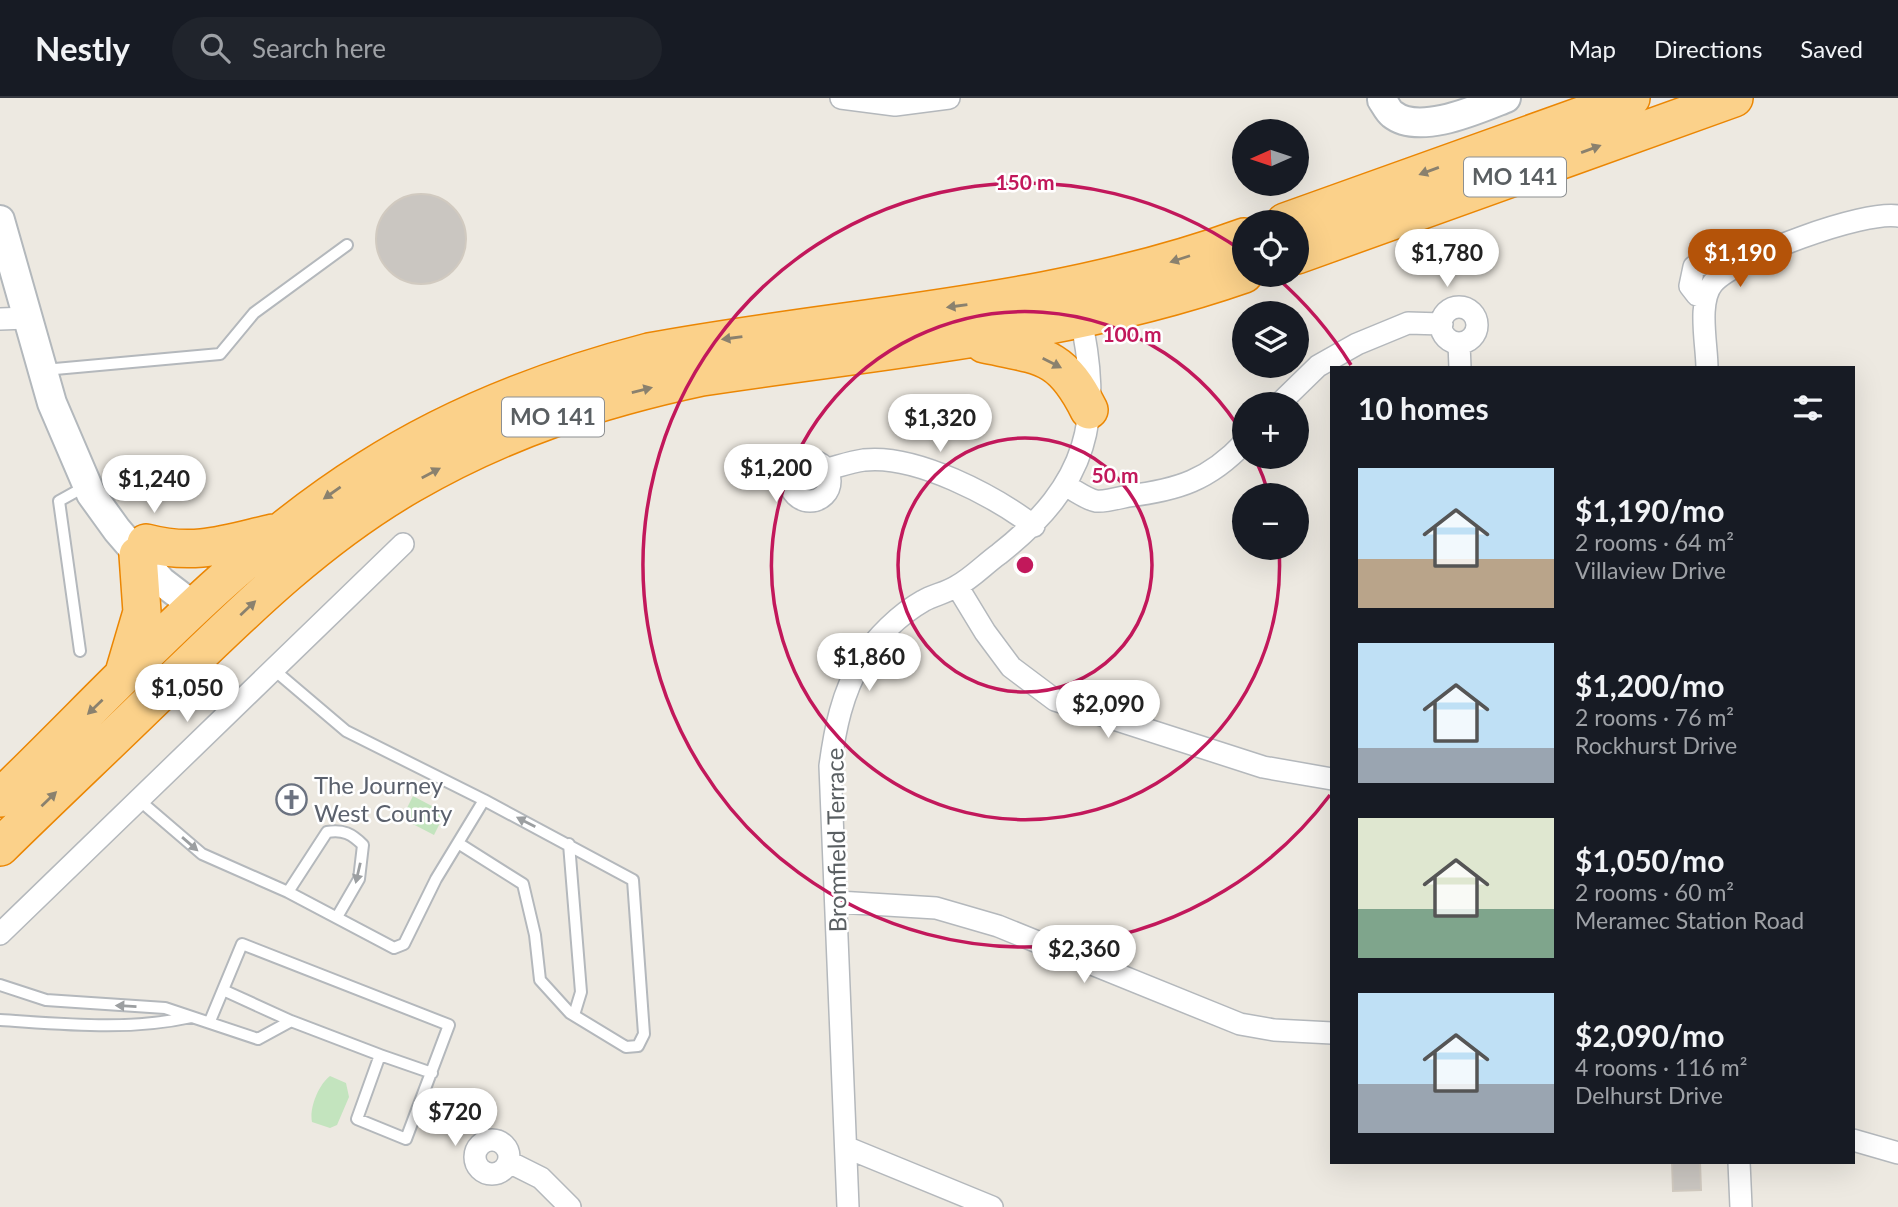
<!DOCTYPE html>
<meta charset="utf-8">
<style>
:root{--surface:#171b24;--page:#20242c;--text:#f1f3f6;--muted:#9ea1a6;--line:#363941;--accent:#b45309}
body{margin:0;font-family:Lato,sans-serif;background:var(--page);color:var(--text);height:100vh;display:flex;flex-direction:column;font-size:26px;white-space:nowrap}
*{box-sizing:border-box;margin:0}
p{font-size:23px;color:var(--muted)}
.icon{flex:none;width:38px;height:38px;fill:none;stroke:currentColor;stroke-width:2;stroke-linecap:round;stroke-linejoin:round}
.map{position:relative;flex:1;overflow:hidden}
.panel{position:absolute;left:1330px;top:268px;width:525px;height:798px;display:flex;flex-direction:column;background:var(--surface);border-radius:0px;box-shadow:0 7px 28px #0002}
.panel>*{flex:none}
.needle{width:46px;rotate:267deg}
.fabs{position:absolute;left:1232px;top:21px;display:grid;gap:14px}
.fabs a{display:grid;place-items:center;width:77px;height:77px;border-radius:50%;background:var(--surface);box-shadow:0 7px 28px #0002;font-size:35px}
.price{position:absolute;translate:-50% -60px;padding:0 16px;border-radius:24px;background:#fff;color:#222;font-size:23px;line-height:46px;filter:drop-shadow(0 2px 4px #0008)}
.price::after{content:'';position:absolute;left:50%;top:42px;width:21px;height:16px;margin-left:-10px;background:inherit;clip-path:polygon(0 0,100% 0,50% 100%)}
.price.current{background:var(--accent);color:#fff}
ul{padding:0;list-style:none}
li{display:flex;align-items:center;gap:21px;height:175px;padding:0 28px}
li span{display:grid;place-items:center;flex:none;width:196px;height:140px;border-radius:0px;color:#555}
li>.icon{margin-inline-start:auto}
span .icon{width:84px;height:84px;fill:#fffc;stroke-width:1}
li b{font-size:30px}
h2{display:flex;justify-content:space-between;align-items:center;height:84px;padding:0 28px;font-size:30px}
header{display:flex;align-items:center;gap:42px;box-sizing:border-box;height:98px;padding:0 35px;background:var(--surface);border-bottom:2px solid var(--line)}
header strong{font-size:33px}
nav{display:flex;gap:38px;margin-inline-start:auto;font-size:24px}
.search{width:490px;height:63px;background:var(--page);display:flex;align-items:center;gap:18px;box-sizing:border-box;padding:0 24px;border-radius:38px;color:var(--muted);font-size:26px}
.map>svg:first-child{display:block}
</style>
<header>
<strong>Nestly</strong>
<div class="search"><svg class="icon" aria-label="search" viewBox="0 0 24 24"><circle cx="10" cy="10" r="6"/><path d="M15 15l6 6"/></svg>Search here</div>
<nav><a>Map</a><a>Directions</a><a>Saved</a></nav>
</header>
<div class="map">
<svg width="1898" height="1109" viewBox="0 0 1898 1109">
<rect width="100%" height="100%" fill="#ede9e1"/>
<path fill="#c3e4be" d="M413,698L445,715L434,737L407,723L410,717L405,714Z
M330,978L346,985L349,999L337,1027L330,1030L312,1024C309,1010 319,986 330,978Z"/>
<path fill="#cac6c1" stroke="#d1cac0" stroke-width="2" d="M376 141a45 45 0 1 1 90 0a45 45 0 1 1-90 0Z
M1672,1064H1700L1701,1092L1673,1093Z"/>
<g fill="none" stroke-linecap="round" stroke-linejoin="round">
<defs>
<path id="lane" d="M44,272L220,256L254,215L347,147
M80,553L59,403L86,388
M139,702L202,756L288,794L394,850L404,846L436,781L484,702L346,633L273,571
M458,745L523,786L535,837L540,882L570,915L626,949L638,948L644,936L633,782L484,702
M569,746L581,894L574,917
M288,794L327,734C343,731 352,736 363,747L359,781L337,819
M0,887L46,902L165,910L258,941L291,923L380,957L357,1021L406,1041L449,927L242,846L210,923
M223,892L291,923
M0,922C63,926 129,933 191,919
M380,957L432,975"/>
<path id="street" d="M841,0L895,7L949,0
M1705,200L1697,197L1690,188L1694,169L1709,164L1728,173
M1441 227a18 18 0 1 1 36 0a18 18 0 1 1-36 0Z
M0,221L27,220
M1459,245L1460,270
M1707,270C1707,246 1697,204 1713,185C1736,159 1864,112 1898,118
M1279,306L1318,268L1357,246L1408,225L1442,226
M790 383a20 20 0 1 1 40 0a20 20 0 1 1-40 0Z
M827,371C839,368 851,364 864,362C916,356 994,398 1034,428
M1066,388C1075,392 1086,401 1096,403C1105,404 1119,400 1128,398C1178,392 1209,382 1244,345
M957,488L985,534L1011,569L1055,602L1263,669L1332,681
M838,804L936,810L998,828L1240,926L1274,932L1332,935
M0,836L403,446
M475 1059a17 17 0 1 1 34 0a17 17 0 1 1-34 0Z
M1853,1042L1898,1055
M848,1050L992,1109
M509,1064L541,1080L570,1109
M1739,1064L1741,1109
M848,1109L830,668C835,631 842,595 862,562C875,540 900,516 923,503C933,497 946,495 957,488C972,480 985,466 999,456C1089,385 1104,322 1079,212"/>
<path id="secondary" d="M1382,2C1385,6 1388,13 1392,16C1419,38 1478,11 1506,0
M0,122L52,305L91,396L117,432L161,483L195,509"/>
<path id="highway" d="M1285,124L1631,0
M1297,157L1734,0
M984,246C1042,258 1061,256 1089,312
M146,445C195,458 226,446 273,435
M124,575L142,514L138,457
M0,700C116,588 230,458 367,372C454,316 549,280 649,254C848,217 1053,209 1244,139
M0,749C58,692 117,637 175,580C248,509 322,437 411,386C502,333 599,301 702,279C885,251 1069,237 1244,176"/>
</defs>
<use href="#lane" stroke="#b4b8bc" stroke-width="14"/>
<use href="#street" stroke="#b4b8bc" stroke-width="24"/>
<use href="#secondary" stroke="#b3b8bc" stroke-width="32"/>
<use href="#highway" stroke="#eb8603" stroke-width="40"/>
<use href="#lane" stroke="#fff" stroke-width="10"/>
<use href="#street" stroke="#fff" stroke-width="21"/>
<use href="#secondary" stroke="#fff" stroke-width="28"/>
<use href="#highway" stroke="#fbd18a" stroke-width="37"/>
</g>
<defs><path id="oneway-solid" d="M-6-.8H1V-3.2L6.5 0L1 3.2V.8H-6Z" transform="scale(1.75)"/></defs>
<g fill="#8a816e">
<use href="#oneway-solid" transform="translate(1591 51) rotate(-20)"/>
<use href="#oneway-solid" transform="translate(1429 73) rotate(160)"/>
<use href="#oneway-solid" transform="translate(1180 161) rotate(162)"/>
<use href="#oneway-solid" transform="translate(957 208) rotate(172)"/>
<use href="#oneway-solid" transform="translate(732 240) rotate(172)"/>
<use href="#oneway-solid" transform="translate(1052 265) rotate(27)"/>
<use href="#oneway-solid" transform="translate(642 292) rotate(-14)"/>
<use href="#oneway-solid" transform="translate(431 375) rotate(-28)"/>
<use href="#oneway-solid" transform="translate(332 395) rotate(145)"/>
<use href="#oneway-solid" transform="translate(248 510) rotate(-43)"/>
<use href="#oneway-solid" transform="translate(95 609) rotate(136)"/>
<use href="#oneway-solid" transform="translate(49 701) rotate(-44)"/>
</g>
<g fill="#9c9fa1">
<use href="#oneway-solid" transform="translate(526 724) rotate(-153)"/>
<use href="#oneway-solid" transform="translate(190 746) rotate(41)"/>
<use href="#oneway-solid" transform="translate(358 775) rotate(103)"/>
<use href="#oneway-solid" transform="translate(126 908) rotate(-177)"/>
</g>
<g fill="none" stroke="#c2185b" stroke-width="3.5">
<circle cx="1025" cy="467" r="127"/>
<path d="M1255 360A254 254 0 0 1 1269 397M1279 451A254 254 0 1 1 1244 338"/>
<path d="M1330 697A382 382 0 1 1 1244 154M1276 179A382 382 0 0 1 1351 267"/>
</g>
<defs>
<symbol id="church-ring" viewBox="-11 -11 22 22"><circle r="9.5" fill="#fff" stroke="#6b7280" stroke-width="1.5"/><path d="M-1.2-6h2.4v3.5h3.3v2.4h-3.3V6h-2.4V-.1h-3.3v-2.4h3.3Z" fill="#6b7280"/></symbol>
</defs>
<g fill-rule="evenodd">
<use href="#church-ring" x="274" y="684" width="35" height="35"/>
</g>
<g text-anchor="middle" stroke-width="5" stroke-linejoin="round" paint-order="stroke">
<g fill="#fff" stroke="#8c8f91" stroke-width="2">
<rect x="1464" y="59.5" width="102" height="39" rx="5"/>
<rect x="502" y="299.5" width="102" height="39" rx="5"/>
</g>
<g font-size="23" font-weight="bold" fill="#5a5f62">
<text x="1515" y="87">MO 141</text>
<text x="553" y="327">MO 141</text>
</g>
<g font-size="24" fill="#5b616d" stroke="#fff" text-anchor="start">
<text x="314" y="696">The Journey<tspan x="314" dy="28">West County</tspan></text>
</g>
<g font-size="24" fill="#5a5f62" stroke="#fff">
<text transform="translate(837 742) rotate(-91)" y="8">Bromfield Terrace</text>
</g>
</g>
<circle cx="1025" cy="467" r="10" fill="#c2185b" stroke="#fff" stroke-width="3.5"/>
<g font-size="21" text-anchor="middle" font-weight="bold" fill="#c2185b" stroke="#fff" stroke-width="5" stroke-linejoin="round" paint-order="stroke">
<text x="1025" y="92">150 m</text>
<text x="1132" y="244">100 m</text>
<text x="1115" y="385">50 m</text>
</g>
</svg>
<div class="fabs">
<a><svg class="needle" viewBox="-14 -14 28 28"><path d="M0-13l5 13h-10z" fill="#e53935"/><path d="M0 13l5-13h-10z" fill="#9ea1a6"/></svg></a>
<a><svg class="icon" aria-label="locate" viewBox="0 0 24 24"><circle cx="12" cy="12" r="6"/><path d="M12 2v4M12 18v4M2 12h4M18 12h4"/></svg></a>
<a><svg class="icon" aria-label="layers" viewBox="0 0 24 24"><path d="M12 4l9 5-9 5-9-5zM3 14l9 5 9-5"/></svg></a>
<a>+</a>
<a>−</a>
</div>
<b class="price" style="left:1447px;top:191px">$1,780</b>
<b class="price current" style="left:1740px;top:191px">$1,190</b>
<b class="price" style="left:940px;top:356px">$1,320</b>
<b class="price" style="left:776px;top:406px">$1,200</b>
<b class="price" style="left:154px;top:417px">$1,240</b>
<b class="price" style="left:869px;top:595px">$1,860</b>
<b class="price" style="left:187px;top:626px">$1,050</b>
<b class="price" style="left:1108px;top:642px">$2,090</b>
<b class="price" style="left:1084px;top:887px">$2,360</b>
<b class="price" style="left:455px;top:1050px">$720</b>
<section class="panel">
<h2>10 homes<svg class="icon" aria-label="filters" viewBox="0 0 24 24"><path d="M4 7h16M4 17h16"/><circle cx="9" cy="7" r="2"/><circle cx="15" cy="17" r="2"/></svg></h2>
<ul>
<li><span style="background:linear-gradient(#bfe0f5 65%,#b9a48a 0)"><svg class="icon" aria-label="home" viewBox="0 0 24 24"><path d="M3 11l9-7 9 7M6 9v11h12V9"/></svg></span><div><b>$1,190/mo</b><p>2 rooms · 64 m²</p><p>Villaview Drive</p></div></li>
<li><span style="background:linear-gradient(#bfe0f5 75%,#9aa5b1 0)"><svg class="icon" aria-label="home" viewBox="0 0 24 24"><path d="M3 11l9-7 9 7M6 9v11h12V9"/></svg></span><div><b>$1,200/mo</b><p>2 rooms · 76 m²</p><p>Rockhurst Drive</p></div></li>
<li><span style="background:linear-gradient(#dfe7d0 65%,#7fa58c 0)"><svg class="icon" aria-label="home" viewBox="0 0 24 24"><path d="M3 11l9-7 9 7M6 9v11h12V9"/></svg></span><div><b>$1,050/mo</b><p>2 rooms · 60 m²</p><p>Meramec Station Road</p></div></li>
<li><span style="background:linear-gradient(#bfe0f5 65%,#9aa5b1 0)"><svg class="icon" aria-label="home" viewBox="0 0 24 24"><path d="M3 11l9-7 9 7M6 9v11h12V9"/></svg></span><div><b>$2,090/mo</b><p>4 rooms · 116 m²</p><p>Delhurst Drive</p></div></li>
</ul>
</section>
</div>
